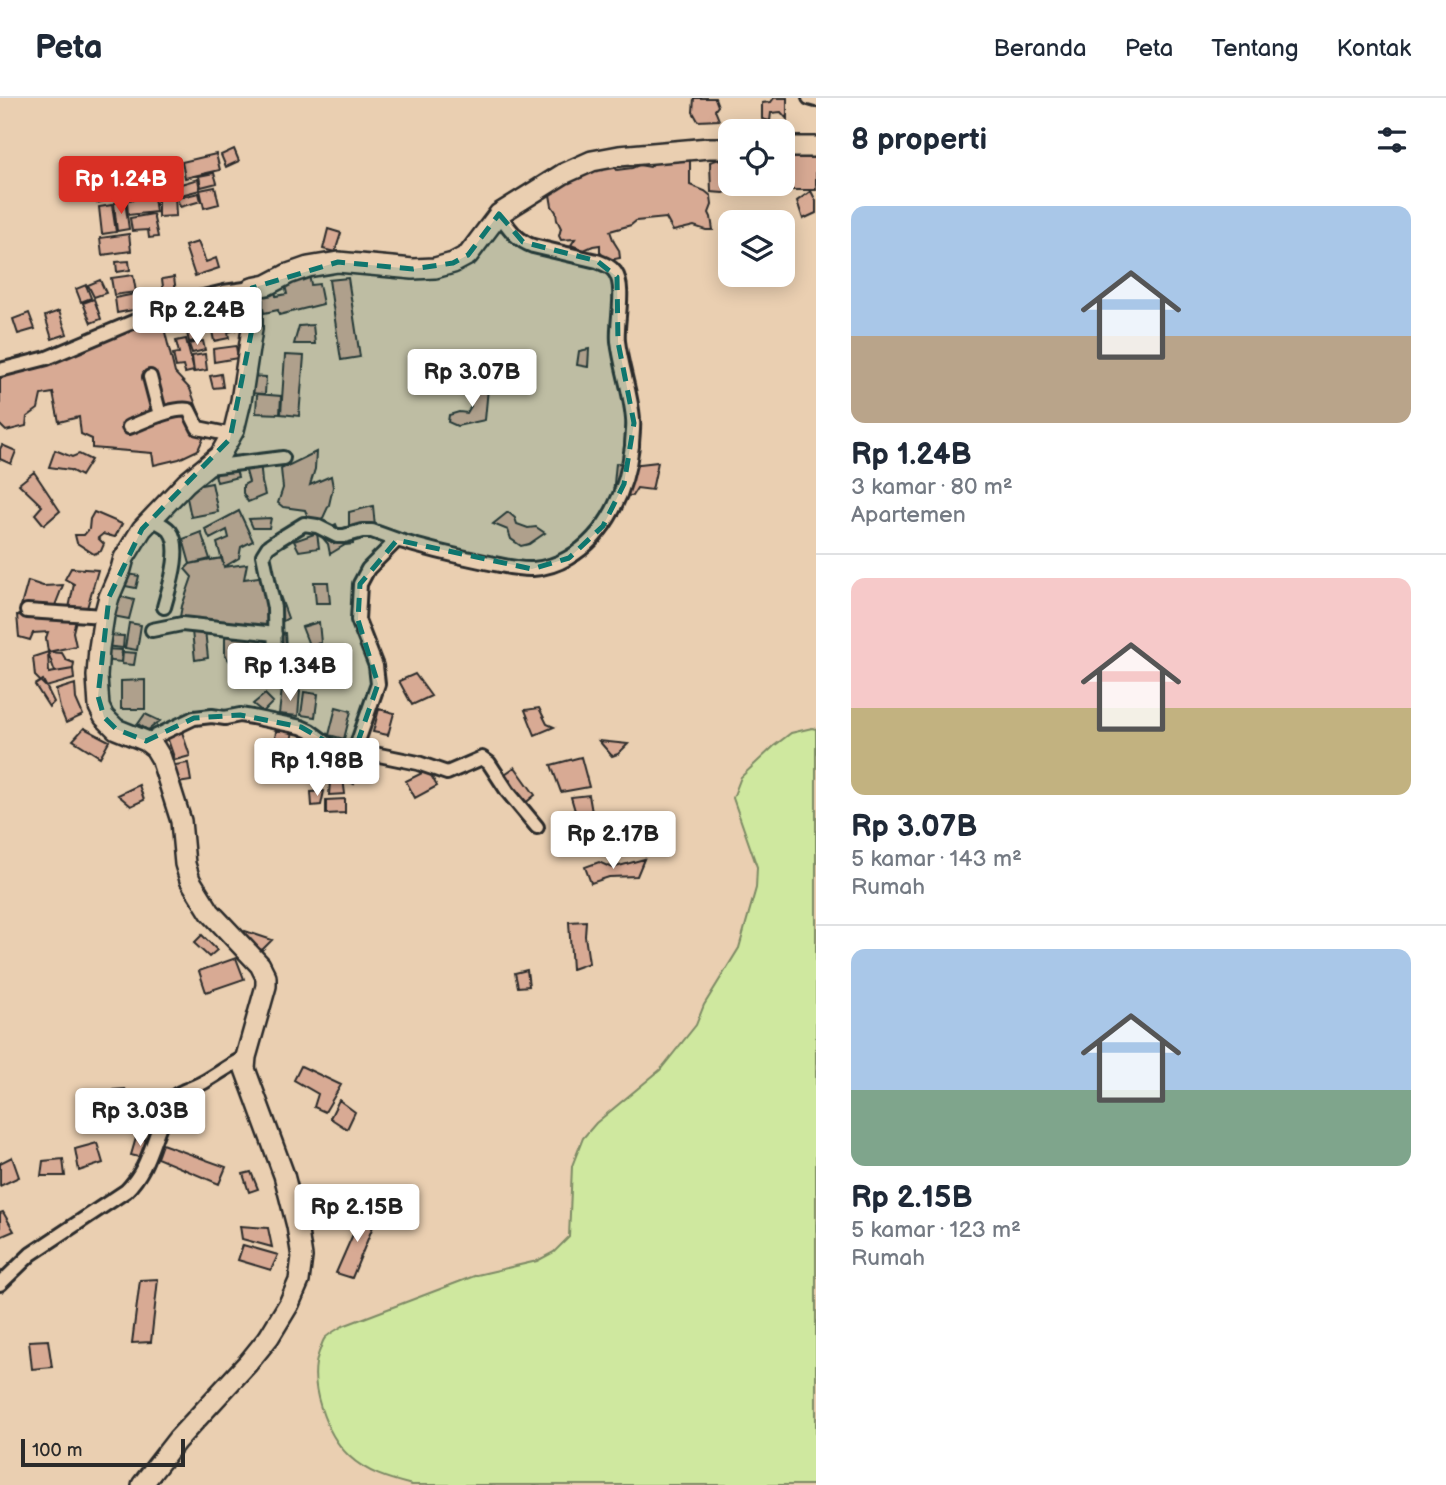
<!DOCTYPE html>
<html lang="id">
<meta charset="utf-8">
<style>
:root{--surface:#fff;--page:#f6f6f7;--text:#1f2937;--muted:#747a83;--line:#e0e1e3;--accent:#d93025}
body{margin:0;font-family:"Balsamiq Sans",sans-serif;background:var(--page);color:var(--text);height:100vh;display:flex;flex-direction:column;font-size:26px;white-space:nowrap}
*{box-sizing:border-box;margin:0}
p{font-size:23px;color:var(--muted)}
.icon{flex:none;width:38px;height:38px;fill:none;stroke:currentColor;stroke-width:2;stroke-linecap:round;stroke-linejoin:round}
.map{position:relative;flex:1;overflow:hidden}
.panel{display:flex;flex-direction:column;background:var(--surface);width:630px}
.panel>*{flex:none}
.tools{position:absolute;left:718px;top:21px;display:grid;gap:14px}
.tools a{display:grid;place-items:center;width:77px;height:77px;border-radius:14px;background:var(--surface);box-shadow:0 4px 18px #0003;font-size:35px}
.scale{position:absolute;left:21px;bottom:18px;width:164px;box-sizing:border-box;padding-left:7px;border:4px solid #2b2b2b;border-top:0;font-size:19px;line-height:24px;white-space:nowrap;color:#2b2b2b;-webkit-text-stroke:5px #eacfb1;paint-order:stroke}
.price{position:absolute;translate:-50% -60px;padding:0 16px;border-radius:7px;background:#fff;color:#222;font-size:23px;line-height:46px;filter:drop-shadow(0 2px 4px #0008)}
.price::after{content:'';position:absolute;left:50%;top:42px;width:21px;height:16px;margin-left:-10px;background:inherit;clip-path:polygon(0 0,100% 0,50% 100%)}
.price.current{background:var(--accent);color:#fff}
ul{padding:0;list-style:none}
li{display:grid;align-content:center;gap:14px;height:371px;padding:0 35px}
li+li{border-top:2px solid var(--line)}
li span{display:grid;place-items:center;height:217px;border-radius:14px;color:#555}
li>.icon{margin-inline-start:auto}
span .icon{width:126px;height:126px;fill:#fffc;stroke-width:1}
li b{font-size:30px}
h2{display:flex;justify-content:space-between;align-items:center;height:84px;padding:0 35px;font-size:30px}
header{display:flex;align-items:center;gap:42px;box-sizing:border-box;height:98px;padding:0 35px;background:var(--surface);border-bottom:2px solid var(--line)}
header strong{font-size:33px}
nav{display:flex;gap:38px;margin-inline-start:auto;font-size:24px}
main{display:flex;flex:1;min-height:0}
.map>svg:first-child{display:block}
</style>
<header>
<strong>Peta</strong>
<nav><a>Beranda</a><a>Peta</a><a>Tentang</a><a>Kontak</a></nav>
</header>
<main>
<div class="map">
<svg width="816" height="1387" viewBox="0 0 816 1387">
<rect width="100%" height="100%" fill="#eacfb1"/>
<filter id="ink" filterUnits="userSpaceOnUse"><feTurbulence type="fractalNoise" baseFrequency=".0143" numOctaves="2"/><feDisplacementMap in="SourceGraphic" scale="14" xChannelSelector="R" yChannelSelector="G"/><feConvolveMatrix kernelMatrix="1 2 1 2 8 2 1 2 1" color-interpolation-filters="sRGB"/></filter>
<g filter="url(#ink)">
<path fill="#cfe89f" stroke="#7d8a65" stroke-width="2" d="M812,630L816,631V1387H412C389,1381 367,1375 349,1358C326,1336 307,1286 319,1254C321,1250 322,1243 325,1240C330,1235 338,1231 343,1228L477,1177L537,1163L554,1154L569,1139L572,1068L583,1040L596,1025L660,972L696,927L704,907L739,850L756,790L757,769L733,700L741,679L774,648L791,635Z"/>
<path fill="#d8aa94" stroke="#2b2b2b" stroke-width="2" d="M694,0H715L718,8L715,12L719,22L698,23L693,14Z
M774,0H787V21L781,14L771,15L770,23L762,21V5L771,4Z
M234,51L239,63L226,69L221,57Z
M816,51V92H790L788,77L784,72L783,58Z
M216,56L220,72L185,80L182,64Z
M690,58V87L705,93L711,98L712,107L709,115L711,119L713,132H706L694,128L673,133L666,120L636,123L631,127L610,133L614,144L619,152L620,160L610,162L604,159L600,154V147L593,148L584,152L571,147L575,141L561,142L559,138L561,130L557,122L556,114L552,108L549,91L599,68L613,67L617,72L632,70L639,67L650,69L656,63L666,64L676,59Z
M723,60H730V86H755V87L723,95L711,94L710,64Z
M214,75L217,85L201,89L199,78Z
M198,81L200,92L177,98L174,88Z
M111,85L114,100L97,105L92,90Z
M215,89L219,106L204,110L200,92Z
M811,93L816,103V115L803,121L797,103Z
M199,95L201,103L180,109L177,100Z
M175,96L176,118L158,119V97Z
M154,99L156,114L128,117L127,102Z
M125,103L129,131L117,133L114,105Z
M112,107L116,134L102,136L99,109Z
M153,116L158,139L149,140L148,132L132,133L130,120Z
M328,131L341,135L335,154L323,151Z
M129,136L131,153L102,157L100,140Z
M198,144L206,164L216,160L219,170L195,178L185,148Z
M129,163L130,172L117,174L116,164Z
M133,177L136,194L114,197L111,180Z
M309,177L311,187L319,186L323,206L279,217L278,212L264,215L260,196L275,193L276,198L287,196L284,183Z
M174,179L176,194L164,196L162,181Z
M348,180L360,259L341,262L329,182Z
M100,182L106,195L94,199L88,187Z
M86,187L91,200L81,204L76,191Z
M135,196L138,211L117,215L115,200Z
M233,198L237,214L210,221L209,219L205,220L204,217L197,219L195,209Z
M94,201L101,221L91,225L83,205Z
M193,210L196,226L186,228L183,213Z
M59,213L67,236L52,241L45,218Z
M29,215L35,231L18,236L13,221Z
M233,219L236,232L228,234L229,240L214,243L210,223Z
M162,222L175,275L190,291L206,334L198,352L179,361L154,367L152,355L92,350V341L81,336L79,319L59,324L53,295L41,297L38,311L27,319L26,328L6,333L0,327V274L142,226L152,229Z
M313,227L315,246H294L299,228Z
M195,228L197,241H195V243L189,244L186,230Z
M186,241L194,273L185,275L183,268L176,269L173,256L179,255L176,243Z
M203,243L205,252L192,255L189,246Z
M236,248L238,260L214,264L213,251Z
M589,251L588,269L577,267L579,253Z
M205,256L207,272L194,274L192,258Z
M285,257L304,258L299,318L281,316Z
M447,262L436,278L428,285L415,282L423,264Z
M221,276L223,289L213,290L210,278Z
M250,278L266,279L265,296L248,295Z
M488,290L485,322L457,328L448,324L449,317L459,314L467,315L471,308L467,293Z
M257,296L281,298L280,316L256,315Z
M2,347L16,353L11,366L0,361V351Z
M55,352L72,359L79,356L91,362L81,378L70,372L49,369Z
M316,354L315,371L310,387L331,378L333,389L329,407L323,420L310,424L305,412L283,409L278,405L283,390L281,371Z
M260,361L262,384L265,397L248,404L243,395V387L249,384L244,366Z
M658,364L652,392L637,390L632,398L613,396L616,365L640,366Z
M235,367L238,379L217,384L214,372Z
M34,374L60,413L44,427L35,416L42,408L19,386Z
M212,385L218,414L191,419L185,390Z
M373,408L375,429L353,433V446L345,447L330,456L328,446L322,439L321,433L336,426L338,431L349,429V414Z
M239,413L253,443L241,449L239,460L224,469L217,445L229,440L227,432L210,441L205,431Z
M94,414L122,426L115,439L103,436L98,440L104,446L101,453L94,456L77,445L75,437H84L89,431L90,421Z
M508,414L515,420L517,426L528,430L536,429L545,435L529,446L521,448L511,441L508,432L493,426Z
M271,420L269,430H253L249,421Z
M201,434L210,461L190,466L183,441Z
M317,435L319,450L299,453L294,443Z
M222,460L224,469L247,466L244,481L265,478L270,500L280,498L288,520L278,526L257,533L217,527L210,522L199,526L179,524L182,508L192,479L185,471L190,466Z
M71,470L98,472L87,510H69L74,486L65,481Z
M123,475L139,478L136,490L120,487Z
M28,483L43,488L63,487L54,510L36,507L21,508Z
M314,484H328L330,505H316Z
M118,498L134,502L129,521L113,518Z
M17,517L77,518L73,534L76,548L48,554L46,540L48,534L33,535L30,542L19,539Z
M319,524L321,545L309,547L302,529Z
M129,525L141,527L137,552L125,550Z
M205,532L208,560L195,562L192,533Z
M274,535H285L286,549L295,553L299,563L273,571L250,573L243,575L232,566L225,557V536L233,540L243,539L252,541Z
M106,537L124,538L123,550L104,548Z
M104,551L122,552L121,564L103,562Z
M48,554L49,575L73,571L74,581L46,589L35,578L33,559Z
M48,554L62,555L66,562L74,565L73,571L55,574Z
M123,554L136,555L134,567L122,566Z
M415,576L431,598L412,607L399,583Z
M43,582L54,604L49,609L35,587Z
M145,582V611H121V583Z
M75,586L76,601L83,617L66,625L60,610L56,592Z
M282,591L300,593L298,618L279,616Z
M304,594L318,596L315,619L301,617Z
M265,596L273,604L263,614L253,606Z
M336,609L351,613L344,641L329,637Z
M539,610L547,626L554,629L535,637L525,612Z
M379,611L394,615L388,637L373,634Z
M145,616L160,623L148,632L138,626Z
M84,630L109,643L100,659L73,642Z
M181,631L190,658L175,662L166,636Z
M276,633H293L289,657H273Z
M599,643L628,646L618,656L612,658Z
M581,659L589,689L561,694L551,667Z
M312,660L332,662V675L313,676Z
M188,665L191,683L171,686L169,668Z
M347,669L360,670L354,686L343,680Z
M515,669L535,697L523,707L502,678Z
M428,672L437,688L415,700L406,683Z
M343,680L345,696L329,697L330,683Z
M139,687L144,702L131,708L118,697Z
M324,693L321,707L312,708L311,694Z
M589,697L593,720L578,723L571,699Z
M345,701V715L326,716V702Z
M644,761L637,778L609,779L591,785L585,769L599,764L612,770Z
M586,823L585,838L589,865L572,871L569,824Z
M245,833L272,842L262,852L240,842Z
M202,837L217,852L209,859L194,845Z
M236,860L244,881L206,894L199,873Z
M527,872L529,888L518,889L515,875Z
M301,968L341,987L325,1014L314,1009L318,996L294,982Z
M125,991L120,1007H107L113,992Z
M339,1002L355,1014L347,1031L330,1020Z
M124,1007L140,1011L137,1021L121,1020Z
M136,1040L148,1042L143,1060L131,1057Z
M97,1045L103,1065L79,1073L75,1051Z
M162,1046L226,1069L219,1086L157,1060Z
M12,1059L19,1079L0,1088V1065Z
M63,1061L65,1078H41L43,1063Z
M251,1074L258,1091L249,1094L243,1076Z
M364,1111L378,1116L352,1180L336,1175Z
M3,1114L14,1133L0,1139V1115Z
M240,1128L268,1130L272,1149L242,1141Z
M243,1147L278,1157L271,1172L238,1162Z
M158,1181L151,1244L132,1245L140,1182Z
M48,1242L52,1269L32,1271L29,1243Z"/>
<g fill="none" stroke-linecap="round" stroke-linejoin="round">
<defs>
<path id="street" d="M809,0L816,2
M0,272L47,260L178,205L224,194L252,190
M150,279L160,317
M129,329C145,323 173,309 189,312L198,330L232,337
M209,369L283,360
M151,421C157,424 165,427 170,433C183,450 169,490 164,509
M27,513L104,518
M152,532L182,526L275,536
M275,570L274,510L263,457L268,449L278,442L304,426L317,428L337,438H344L362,433H372L397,442
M146,643L194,620L212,618L225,620L240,617L252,619L301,629L310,633L329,647L341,652H355L418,665L447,675L482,660L489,665L508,694L537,729
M355,652L378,586L376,568L358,522L360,486L368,471L397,442C426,451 456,458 485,464C501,467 517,472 533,471C545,470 558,466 568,460C608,437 627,391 632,348C632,339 634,330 633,321C631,295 621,269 618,243C616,225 626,189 615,174C611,168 604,166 597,163L533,148C516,142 509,130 499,116
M0,1186L31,1156L126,1093C146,1073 150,1052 160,1027C163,1019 166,1009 171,1002C178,993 194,990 204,984C218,976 231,966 246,959"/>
<path id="secondary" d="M782,49H816
M142,1387L177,1342L248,1265L269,1239L289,1206L299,1183L302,1159L297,1128L284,1077L245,971L246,959L266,888V879L260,867L210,814L190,782L185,766L181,723L161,660L155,650L146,643L116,631L104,619L99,609L97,578L99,550L104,518L109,499L121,471L124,460L142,431L186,385L220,357L234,332L241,303L252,231V190L267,187L288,176L308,169L338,164L413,171L435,170L453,165L468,157L499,116L563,76L592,63L619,58L709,50H730"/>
</defs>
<use href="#street" stroke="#2b2b2b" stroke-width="18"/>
<use href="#secondary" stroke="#2b2b2b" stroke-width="24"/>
<use href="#street" stroke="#eacfb1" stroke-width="12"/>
<use href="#secondary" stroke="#eacfb1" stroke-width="19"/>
</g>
</g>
<path fill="#0f766e" fill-opacity="0.2" stroke="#0f766e" stroke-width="5" stroke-dasharray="14 9" stroke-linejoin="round" d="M499,116L523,144L597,163L617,179L618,244L634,325L624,386L603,428L569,460L532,471L397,442L360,486L358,522L378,586L355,652H341L301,629L240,617L194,620L146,643L116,631L104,619L98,598L109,499L142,431L230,341L252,231V190L338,164L413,171L453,165L468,157Z"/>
</svg>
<div class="tools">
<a><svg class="icon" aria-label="locate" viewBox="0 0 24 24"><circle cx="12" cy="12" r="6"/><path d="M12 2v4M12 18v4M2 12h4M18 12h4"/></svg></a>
<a><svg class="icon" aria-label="layers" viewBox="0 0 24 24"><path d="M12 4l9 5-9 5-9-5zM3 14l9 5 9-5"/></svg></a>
</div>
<div class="scale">100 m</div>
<b class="price current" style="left:121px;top:118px">Rp 1.24B</b>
<b class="price" style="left:197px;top:249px">Rp 2.24B</b>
<b class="price" style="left:472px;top:311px">Rp 3.07B</b>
<b class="price" style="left:290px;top:605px">Rp 1.34B</b>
<b class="price" style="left:317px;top:700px">Rp 1.98B</b>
<b class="price" style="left:613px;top:773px">Rp 2.17B</b>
<b class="price" style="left:140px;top:1050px">Rp 3.03B</b>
<b class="price" style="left:357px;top:1146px">Rp 2.15B</b>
</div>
<section class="panel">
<h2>8 properti<svg class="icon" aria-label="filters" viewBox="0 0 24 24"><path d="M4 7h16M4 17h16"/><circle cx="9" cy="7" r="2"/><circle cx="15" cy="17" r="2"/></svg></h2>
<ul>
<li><span style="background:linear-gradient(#a9c7e8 60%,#b9a48a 0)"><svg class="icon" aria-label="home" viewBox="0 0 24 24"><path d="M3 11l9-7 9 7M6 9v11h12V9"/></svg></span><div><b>Rp 1.24B</b><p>3 kamar · 80 m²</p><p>Apartemen</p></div></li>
<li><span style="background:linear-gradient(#f6c9c9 60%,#c2b280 0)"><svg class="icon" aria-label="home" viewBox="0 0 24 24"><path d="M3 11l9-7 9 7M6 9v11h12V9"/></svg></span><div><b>Rp 3.07B</b><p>5 kamar · 143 m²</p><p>Rumah</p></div></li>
<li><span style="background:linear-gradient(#a9c7e8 65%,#7fa58c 0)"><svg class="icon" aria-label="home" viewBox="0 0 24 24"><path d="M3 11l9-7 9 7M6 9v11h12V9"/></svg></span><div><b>Rp 2.15B</b><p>5 kamar · 123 m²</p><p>Rumah</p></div></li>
</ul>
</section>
</main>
